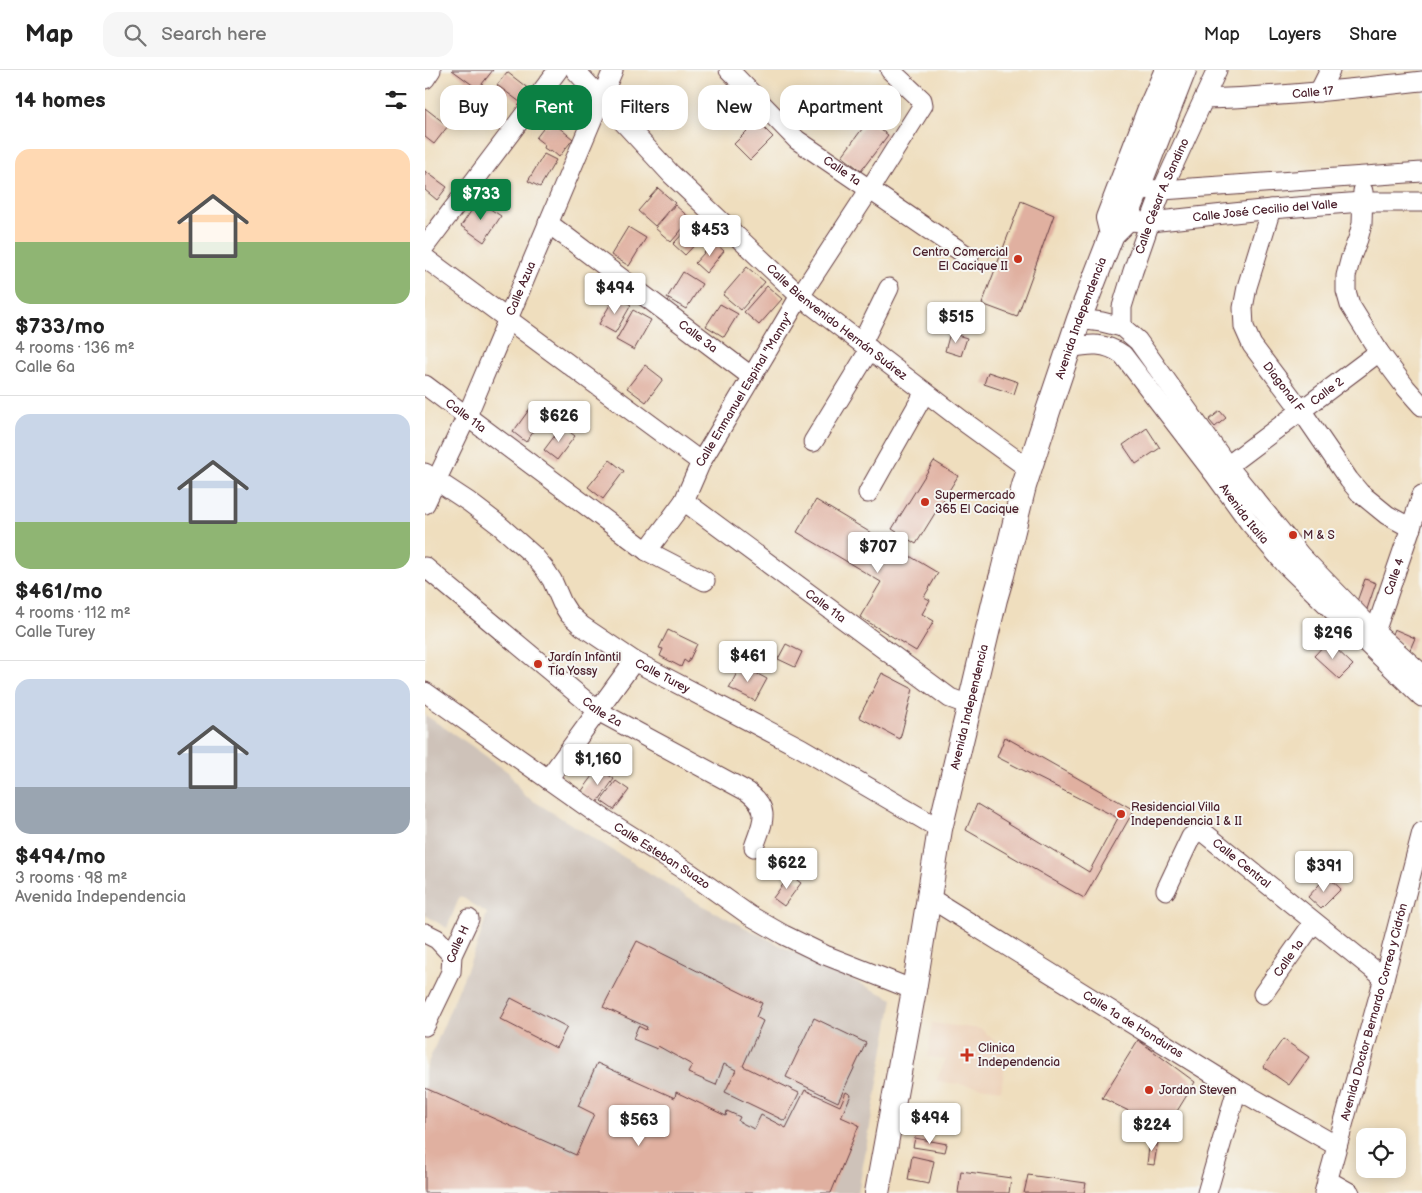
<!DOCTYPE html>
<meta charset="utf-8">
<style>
:root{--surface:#fff;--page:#f6f6f6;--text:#222;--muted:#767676;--line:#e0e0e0;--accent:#0b8043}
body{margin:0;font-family:"Balsamiq Sans",sans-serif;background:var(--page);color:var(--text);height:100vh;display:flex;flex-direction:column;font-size:19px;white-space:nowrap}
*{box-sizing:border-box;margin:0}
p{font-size:16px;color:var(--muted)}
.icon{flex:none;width:28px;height:28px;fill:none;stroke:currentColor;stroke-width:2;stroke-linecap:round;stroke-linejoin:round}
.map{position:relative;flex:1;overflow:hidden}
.panel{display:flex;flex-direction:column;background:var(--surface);width:425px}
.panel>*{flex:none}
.guide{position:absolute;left:15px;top:15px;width:475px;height:45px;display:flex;gap:10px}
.fabs{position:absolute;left:931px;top:1058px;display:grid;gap:10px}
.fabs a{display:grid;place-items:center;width:50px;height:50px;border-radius:10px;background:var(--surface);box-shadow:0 2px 12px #0003;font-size:25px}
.price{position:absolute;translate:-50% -42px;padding:0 11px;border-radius:5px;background:#fff;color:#222;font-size:16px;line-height:32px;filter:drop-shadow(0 1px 2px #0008)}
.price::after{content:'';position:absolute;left:50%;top:30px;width:15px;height:11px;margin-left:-8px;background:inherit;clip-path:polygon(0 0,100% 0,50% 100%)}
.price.active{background:var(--accent);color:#fff}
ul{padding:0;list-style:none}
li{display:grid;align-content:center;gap:10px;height:265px;padding:0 15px}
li+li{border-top:1px solid var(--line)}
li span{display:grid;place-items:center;height:155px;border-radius:15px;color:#555}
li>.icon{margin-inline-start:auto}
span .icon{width:90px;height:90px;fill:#fffc;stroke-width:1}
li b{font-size:21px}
h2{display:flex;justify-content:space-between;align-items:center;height:60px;padding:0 15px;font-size:21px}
.chip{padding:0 18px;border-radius:15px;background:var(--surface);box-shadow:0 2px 12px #0003;font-size:18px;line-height:45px}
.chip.active{background:var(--accent);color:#fff}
header{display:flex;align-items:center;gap:30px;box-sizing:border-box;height:70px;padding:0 25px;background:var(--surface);border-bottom:1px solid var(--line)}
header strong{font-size:24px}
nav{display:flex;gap:28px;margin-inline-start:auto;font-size:18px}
.search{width:350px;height:45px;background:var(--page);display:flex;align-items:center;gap:12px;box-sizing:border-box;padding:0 18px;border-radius:15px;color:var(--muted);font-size:19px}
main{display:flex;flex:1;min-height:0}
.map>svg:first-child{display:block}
</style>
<header>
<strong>Map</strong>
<div class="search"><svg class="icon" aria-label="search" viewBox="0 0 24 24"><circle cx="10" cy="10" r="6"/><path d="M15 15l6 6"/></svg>Search here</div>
<nav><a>Map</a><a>Layers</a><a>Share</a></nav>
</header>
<main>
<section class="panel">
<h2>14 homes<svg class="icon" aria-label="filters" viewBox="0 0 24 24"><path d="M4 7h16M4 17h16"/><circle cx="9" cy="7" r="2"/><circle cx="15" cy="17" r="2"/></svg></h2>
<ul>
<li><span style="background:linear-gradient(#ffd9b3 60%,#8fb573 0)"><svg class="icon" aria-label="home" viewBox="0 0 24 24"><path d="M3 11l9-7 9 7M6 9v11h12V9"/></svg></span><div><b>$733/mo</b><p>4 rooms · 136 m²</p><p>Calle 6a</p></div></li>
<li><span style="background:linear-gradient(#c9d6e8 70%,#8fb573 0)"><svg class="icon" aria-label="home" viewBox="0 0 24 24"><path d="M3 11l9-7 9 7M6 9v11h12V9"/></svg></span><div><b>$461/mo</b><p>4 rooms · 112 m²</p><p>Calle Turey</p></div></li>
<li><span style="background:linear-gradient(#c9d6e8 70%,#9aa5b1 0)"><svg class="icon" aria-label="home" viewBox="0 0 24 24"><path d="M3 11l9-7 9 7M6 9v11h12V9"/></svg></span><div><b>$494/mo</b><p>3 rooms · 98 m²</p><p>Avenida Independencia</p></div></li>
</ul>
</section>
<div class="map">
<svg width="997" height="1123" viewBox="0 0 997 1123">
<rect width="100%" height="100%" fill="#f6f6f2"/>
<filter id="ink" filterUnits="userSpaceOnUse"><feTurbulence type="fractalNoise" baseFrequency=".02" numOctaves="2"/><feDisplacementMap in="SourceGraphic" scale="10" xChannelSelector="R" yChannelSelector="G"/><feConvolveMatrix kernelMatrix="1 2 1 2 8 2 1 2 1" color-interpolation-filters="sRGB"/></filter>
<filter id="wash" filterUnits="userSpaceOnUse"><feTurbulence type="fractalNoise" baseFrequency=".0096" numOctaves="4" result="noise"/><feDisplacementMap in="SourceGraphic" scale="20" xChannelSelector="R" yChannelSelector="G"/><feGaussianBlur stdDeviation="1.12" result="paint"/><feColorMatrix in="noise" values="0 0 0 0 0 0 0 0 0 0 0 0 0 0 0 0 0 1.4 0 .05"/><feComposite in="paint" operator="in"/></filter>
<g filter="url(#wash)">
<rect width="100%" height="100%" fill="#efdebe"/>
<path fill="#edd2b9" d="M507,953L556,959L582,982L576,1020L511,1011L521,989L503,987Z"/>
<path fill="#cec2b9" d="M0,645L44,674L83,702L99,725L276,835L378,887L468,929L433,1123H0V1000L53,873L62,843L35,826L22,858L0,845Z"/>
<g id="blocks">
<path fill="#e0b0a0" d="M27,0H68L53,19Z
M82,2L109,23L99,35L72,15Z
M247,22L261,38L236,61L221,46Z
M0,38L23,56L9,74L0,67Z
M332,51L348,67L325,90L309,74Z
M443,51L463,65L436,101L417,86Z
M127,52L148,69L134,87L126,80L125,82L119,78L120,75L111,68L121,55L124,57Z
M119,84L131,90L115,117L103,111Z
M0,101L22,117L12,130L0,120Z
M233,118L250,133L230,156L213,141Z
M53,131L76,146L59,172L36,156Z
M596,131L629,145L592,247L557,234Z
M250,135L266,149L246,172L230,158Z
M270,151L282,162L260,185L248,174Z
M203,157L221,168L204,196L186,185Z
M289,172L299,181L281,203L270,193Z
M322,197L340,212L316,240L298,225Z
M258,202L277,214L261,239L242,228Z
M342,216L357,229L334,255L319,242Z
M190,226L206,235L190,263L174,254Z
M295,234L313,244L299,267L281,256Z
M208,240L226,250L209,280L191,270Z
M525,263L542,268L536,286L520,281Z
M220,295L238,309L221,332L202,318Z
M563,302L593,312L589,324L559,314Z
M106,337L120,346L101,372L88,362Z
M795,341L801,348L790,357L784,350Z
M137,356L150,366L132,390L119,380Z
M722,358L735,378L711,394L698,375Z
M185,390L199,401L178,429L163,417Z
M509,391L533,406L491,474L467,459Z
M391,430L513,503L499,527L505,530L497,544L509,551L491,581L435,547L456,512L372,462Z
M940,509L951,513L941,542L930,537Z
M969,559L990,568L984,582L975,571L966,567Z
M243,560L272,574L263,593L259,590L256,597L235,586L238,579L234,578Z
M903,571L928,595L914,609L889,586Z
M361,574L377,582L370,597L353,589Z
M316,595L342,609L330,631L304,618Z
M457,603L488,619L475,669L434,647Z
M580,667L709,740L659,828L541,760L552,734L664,802L693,748L572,687Z
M174,698L189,709L172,733L156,722Z
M191,711L204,720L189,740L176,731Z
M365,805L376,813L359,836L348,828Z
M902,806L916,819L896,839L883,827Z
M212,871L337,933L331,947L338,951L318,996L374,1023L360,1051L300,1022L311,1000L299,994L291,1015L263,1003L267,995L233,976L232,979L208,969L213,956L221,960L222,957L178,937Z
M86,928L142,957L131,978L75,949Z
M389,948L441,973L413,1032L361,1007Z
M858,969L884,987L864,1015L838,997Z
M713,970L770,1012L741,1059L677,1028Z
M172,993L250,1028L251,1022L301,1046L302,1041L315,1047L313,1051L329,1059L336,1045L361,1058L380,1020L415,1036L421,1022L426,1025L416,1047L434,1055L406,1123H0V1018L151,1085L169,1044L153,1036Z
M731,1057L748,1067L745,1071L740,1068L737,1071L726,1065Z
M490,1068L522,1074L520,1082L488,1077Z
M725,1069L733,1070L729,1095L722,1094Z
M487,1086L509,1091L504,1114L483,1110Z
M536,1101L586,1108L584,1123H533Z
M603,1105L661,1113L659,1123H599Z"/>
</g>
</g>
<g filter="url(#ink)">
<use href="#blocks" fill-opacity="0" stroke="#633c41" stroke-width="1"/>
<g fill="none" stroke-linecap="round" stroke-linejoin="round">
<defs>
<g id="minor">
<path id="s1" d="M150,0L246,104L375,226L538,351L604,399"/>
<path id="s2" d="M304,0L372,70L544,187"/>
<path d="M0,9L6,0"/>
<path d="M894,22L905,0"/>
<path id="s3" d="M779,29C852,27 924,19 997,11"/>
<path d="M699,116L713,119L737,120L997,102"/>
<path d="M938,121L937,154L933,169L926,187L921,206V221L925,235L954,282L981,318L997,336"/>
<path id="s4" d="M846,139L822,217L818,238L819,257L827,275L876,340L924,410L935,423L962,445L986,458"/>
<path id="s5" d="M687,148L700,151L725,152L846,139L937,132H997"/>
<path id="s6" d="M123,153L327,307"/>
<path d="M0,176L133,0"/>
<path d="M0,188L276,392"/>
<path d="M654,249L677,252L697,257L713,271L802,395L876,486L950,562L997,604"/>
<path id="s7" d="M697,257V237L708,201L725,152L737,120L792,0"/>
<path d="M437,273L464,218"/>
<path id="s8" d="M645,278C665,274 680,272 698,285L790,405L824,452L862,496L997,627"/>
<path id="s9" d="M0,315L222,481L280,511"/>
<path d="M388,372L445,279"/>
<path id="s10" d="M0,403L44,432L74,455L108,485L119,498L127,510L137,533L144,544L157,556L209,591L376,678L515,759"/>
<path id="s11" d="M793,403L954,282"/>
<path d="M443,423L500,322"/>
<path id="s12" d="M259,431L525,628L544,635"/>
<path id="s13" d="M0,434L42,346L188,0"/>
<path id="s14" d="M222,481L259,431L276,392L375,226L445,119L498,35L497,30L465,0"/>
<path id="s15" d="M0,497L173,641L323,722C347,740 337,753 329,777"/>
<path id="s16" d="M947,571L997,425"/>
<path id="s17" d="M0,622L175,746L265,803L324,845L359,865L400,885L489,920"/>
<path d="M123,709L209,591"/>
<path id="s18" d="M741,820L766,767L772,762H778L959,908"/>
<path id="s19" d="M505,828L812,1019L912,1076"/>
<path d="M0,863L12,869L27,885"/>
<path id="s20" d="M838,924L889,852"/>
<path id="s21" d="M0,956L26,902L27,885L44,849"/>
<path d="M902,1110L925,1123"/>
<path d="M782,1123L812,1019"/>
<path id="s22" d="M899,1123L959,908L997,762"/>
</g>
<g id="major">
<path d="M687,164L683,148L724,41L742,0"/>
<path id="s23" d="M452,1123L489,920L515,759L570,529L577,505L599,416L623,341L654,249L687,164L700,151L759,0"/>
</g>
</defs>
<use href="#minor" stroke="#633c41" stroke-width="21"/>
<use href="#major" stroke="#633c41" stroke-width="26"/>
<use href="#minor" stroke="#fff" stroke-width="19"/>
<use href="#major" stroke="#fff" stroke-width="24"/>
</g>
</g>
<g fill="#c8321e" stroke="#f6f6f2" stroke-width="2">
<circle cx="593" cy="189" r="5"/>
<circle cx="500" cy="432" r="5"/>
<circle cx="868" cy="465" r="5"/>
<circle cx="113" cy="594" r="5"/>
<circle cx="696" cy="744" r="5"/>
<path d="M539.5 977.5h5v5h5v5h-5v5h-5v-5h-5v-5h5z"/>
<circle cx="724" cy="1020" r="5"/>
</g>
<g text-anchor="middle" stroke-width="4" stroke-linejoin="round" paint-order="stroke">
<g font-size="12" fill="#4a1f2b" stroke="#f6f6f2">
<text dy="4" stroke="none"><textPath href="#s3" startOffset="109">Calle 17</textPath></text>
<text dy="4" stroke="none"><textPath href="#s2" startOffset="152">Calle 1a</textPath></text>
<text dy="4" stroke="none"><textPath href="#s7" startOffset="138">Calle César A. Sandino</textPath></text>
<text dy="4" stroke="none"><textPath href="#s5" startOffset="154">Calle José Cecilio del Valle</textPath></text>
<text dy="4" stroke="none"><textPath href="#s13" startOffset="236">Calle Azua</textPath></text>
<text dy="4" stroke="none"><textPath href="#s23" startOffset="900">Avenida Independencia</textPath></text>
<text dy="4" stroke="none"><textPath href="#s1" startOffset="364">Calle Bienvenido Hernán Suárez</textPath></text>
<text dy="4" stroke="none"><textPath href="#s6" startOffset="188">Calle 3a</textPath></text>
<text dy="4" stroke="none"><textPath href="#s4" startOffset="194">Diagonal F</textPath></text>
<text dy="4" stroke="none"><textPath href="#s14" startOffset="189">Calle Enmanuel Espinal "Manny"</textPath></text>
<text dy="4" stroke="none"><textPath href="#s11" startOffset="136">Calle 2</textPath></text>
<text dy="4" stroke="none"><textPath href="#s9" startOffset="51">Calle 11a</textPath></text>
<text dy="4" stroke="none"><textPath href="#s8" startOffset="255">Avenida Italia</textPath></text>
<text dy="4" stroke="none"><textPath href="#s16" startOffset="68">Calle 4</textPath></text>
<text dy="4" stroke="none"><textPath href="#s12" startOffset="176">Calle 11a</textPath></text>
<text dy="4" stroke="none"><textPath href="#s10" startOffset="318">Calle Turey</textPath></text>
<text dy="4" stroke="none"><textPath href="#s23" startOffset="495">Avenida Independencia</textPath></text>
<text dy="4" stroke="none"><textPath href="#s15" startOffset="229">Calle 2a</textPath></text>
<text dy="4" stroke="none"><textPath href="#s17" startOffset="288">Calle Esteban Suazo</textPath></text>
<text dy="4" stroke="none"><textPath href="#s18" startOffset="122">Calle Central</textPath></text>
<text dy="4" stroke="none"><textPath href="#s21" startOffset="89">Calle H</textPath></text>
<text dy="4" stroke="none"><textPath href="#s20" startOffset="44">Calle 1a</textPath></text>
<text dy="4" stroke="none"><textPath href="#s22" startOffset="188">Avenida Doctor Bernardo Correa y Cidrón</textPath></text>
<text dy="4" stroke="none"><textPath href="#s19" startOffset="239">Calle 1a de Honduras</textPath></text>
</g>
<g font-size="12" fill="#4a1f2b" stroke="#f6f6f2" text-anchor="start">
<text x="583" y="186" text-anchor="end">Centro Comercial<tspan x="583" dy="14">El Cacique II</tspan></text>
<text x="510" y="429">Supermercado<tspan x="510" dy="14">365 El Cacique</tspan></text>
<text x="878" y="469">M &amp; S</text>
<text x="123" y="591">Jardín Infantil<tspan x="123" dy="14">Tía Yossy</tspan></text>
<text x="706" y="741">Residencial Villa<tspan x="706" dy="14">Independencia I &amp; II</tspan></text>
<text x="553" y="982">Clinica<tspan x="553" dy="14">Independencia</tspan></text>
<text x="734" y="1024">Jordan Steven</text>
</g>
</g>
</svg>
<div class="fabs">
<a><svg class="icon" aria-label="locate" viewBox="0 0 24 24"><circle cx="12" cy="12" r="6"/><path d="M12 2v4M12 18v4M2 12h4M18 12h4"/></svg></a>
</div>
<b class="price active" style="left:56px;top:151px">$733</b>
<b class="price" style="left:285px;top:187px">$453</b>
<b class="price" style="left:190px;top:245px">$494</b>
<b class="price" style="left:531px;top:274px">$515</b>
<b class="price" style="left:134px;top:373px">$626</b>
<b class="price" style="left:453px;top:504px">$707</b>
<b class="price" style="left:908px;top:590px">$296</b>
<b class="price" style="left:323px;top:613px">$461</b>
<b class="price" style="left:173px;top:716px">$1,160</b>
<b class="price" style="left:362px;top:820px">$622</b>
<b class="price" style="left:899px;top:823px">$391</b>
<b class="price" style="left:505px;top:1075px">$494</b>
<b class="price" style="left:214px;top:1077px">$563</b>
<b class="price" style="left:727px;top:1082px">$224</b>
<div class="guide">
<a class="chip">Buy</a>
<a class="chip active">Rent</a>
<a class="chip">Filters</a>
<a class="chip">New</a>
<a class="chip">Apartment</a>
</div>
</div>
</main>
